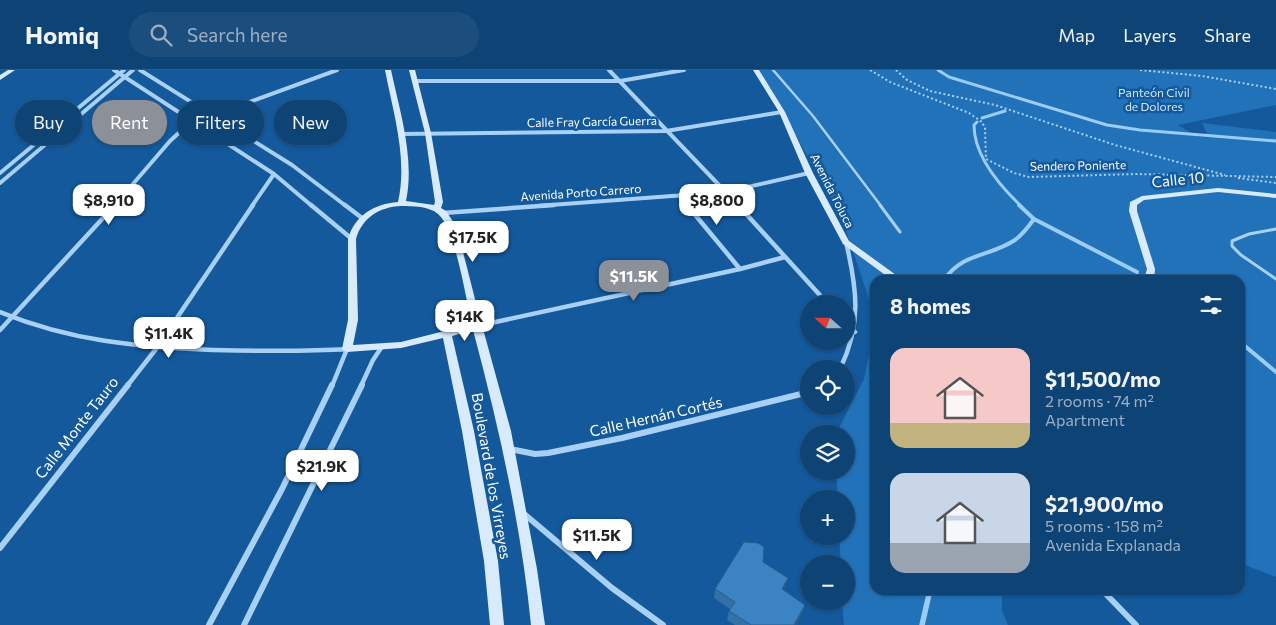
<!DOCTYPE html>
<meta charset="utf-8">
<style>
:root{--surface:#0e4375;--page:#1c4e7d;--text:#f1f3f6;--muted:#9bb0c5;--line:#2e5c87;--accent:#8c9099}
body{margin:0;font-family:Commissioner,sans-serif;background:var(--page);color:var(--text);height:100vh;display:flex;flex-direction:column;font-size:19px;white-space:nowrap}
*{box-sizing:border-box;margin:0}
p{font-size:16px;color:var(--muted)}
.icon{flex:none;width:28px;height:28px;fill:none;stroke:currentColor;stroke-width:2;stroke-linecap:round;stroke-linejoin:round}
.map{position:relative;flex:1;overflow:hidden}
.side{position:absolute;left:870px;top:205px;width:375px;height:320px;display:flex;flex-direction:column;background:var(--surface);border-radius:15px;box-shadow:0 1px 4px #0004,0 0 0 1px var(--line)}
.side>*{flex:none}
.banner{position:absolute;left:15px;top:30px;width:475px;height:45px;display:flex;gap:10px}
.needle{width:32px;rotate:291deg}
.tools{position:absolute;left:800px;top:225px;display:grid;gap:10px}
.tools a{display:grid;place-items:center;width:55px;height:55px;border-radius:50%;background:var(--surface);box-shadow:0 1px 4px #0004,0 0 0 1px var(--line);font-size:25px}
.price{position:absolute;translate:-50% -42px;padding:0 11px;border-radius:10px;background:#fff;color:#222;font-size:16px;line-height:32px;filter:drop-shadow(0 1px 2px #0008)}
.price::after{content:'';position:absolute;left:50%;top:30px;width:15px;height:11px;margin-left:-8px;background:inherit;clip-path:polygon(0 0,100% 0,50% 100%)}
.price.active{background:var(--accent);color:#fff}
ul{padding:0;list-style:none}
li{display:flex;align-items:center;gap:15px;height:125px;padding:0 20px}
li span{display:grid;place-items:center;flex:none;width:140px;height:100px;border-radius:15px;color:#555}
li>.icon{margin-inline-start:auto}
span .icon{width:60px;height:60px;fill:#fffc;stroke-width:1}
li b{font-size:21px}
h2{display:flex;justify-content:space-between;align-items:center;height:60px;padding:0 20px;font-size:21px}
.pill{padding:0 18px;border-radius:22px;background:var(--surface);box-shadow:0 1px 4px #0004,0 0 0 1px var(--line);font-size:18px;line-height:45px}
.pill.active{background:var(--accent);color:#fff}
header{display:flex;align-items:center;gap:30px;box-sizing:border-box;height:70px;padding:0 25px;background:var(--surface);border-bottom:1px solid var(--line)}
header strong{font-size:24px}
nav{display:flex;gap:28px;margin-inline-start:auto;font-size:18px}
.search{width:350px;height:45px;background:var(--page);display:flex;align-items:center;gap:12px;box-sizing:border-box;padding:0 18px;border-radius:28px;color:var(--muted);font-size:19px}
.map>svg:first-child{display:block}
</style>
<header>
<strong>Homiq</strong>
<div class="search"><svg class="icon" aria-label="search" viewBox="0 0 24 24"><circle cx="10" cy="10" r="6"/><path d="M15 15l6 6"/></svg>Search here</div>
<nav><a>Map</a><a>Layers</a><a>Share</a></nav>
</header>
<div class="map">
<svg width="1276" height="555" viewBox="0 0 1276 555">
<rect width="100%" height="100%" fill="#13599c"/>
<path fill="#2272b9" d="M759,0H1276V35L1178,55L1196,66L1209,68L1202,53L1276,62V507L1240,493V210H875V247L841,146Z
M875,257V520H1002V541L1008,555H844L842,531H846V494H841L839,466H846V429H838L836,401H846V364H836L864,309Z"/>
<g fill="none" stroke-linecap="round" stroke-linejoin="round">
<path stroke="#9accf7" stroke-width="3" d="M938,0L949,7L1107,55L1140,60L1276,71
M982,48L1005,41
M977,52L974,55C974,86 1000,116 1021,136"/>
<path stroke="#9accf7" stroke-width="4" d="M1019,135L1034,149L1137,202
M944,210C963,182 990,187 1015,170C1023,164 1029,156 1034,149
M1240,272L1276,302"/>
<path stroke="#9accf7" stroke-width="5.5" d="M922,555L930,520"/>
<path stroke="#a8d0f4" stroke-width="2" stroke-dasharray="2 2.5" stroke-linecap="butt" d="M870,0L890,12L969,43L982,52L985,58L986,89L1014,103L1029,107L1136,104L1276,107
M896,0L907,10L930,21L995,35L1115,75L1225,105
M1140,0L1202,6L1276,19
M1238,108L1276,113"/>
<path stroke="#a8d0f4" stroke-width="2.5" d="M773,0L813,46L881,136"/>
<path stroke="#a8d0f4" stroke-width="3" d="M880,135L900,162
M1276,159L1249,164L1232,171V176L1241,185L1276,209"/>
<path stroke="#a8d0f4" stroke-width="4" d="M114,0L274,104L312,136
M140,0L292,95L346,136
M609,0L739,136
M415,11H620L684,0
M401,64L666,61L782,42
M0,103L124,0
M0,113L133,0
M679,125L688,136
M114,136L170,71L183,59L214,45L337,0
M252,136L274,104
M537,136L726,122L809,103"/>
<path stroke="#a8d0f4" stroke-width="4.5" d="M311,135L352,169
M345,135L362,148
M687,135L740,199
M738,135L828,234
M443,143L554,135
M0,242C71,271 137,277 213,280C258,281 302,282 347,279L332,316
M846,253L855,262
M477,256L740,199L785,187
M0,260L115,135
M840,299C862,254 857,219 846,172
M127,316L156,279L253,135
M361,316L373,290L381,278"/>
<path stroke="#a8d0f4" stroke-width="6" d="M510,379L535,384L548,383L622,368L809,322
M523,443L612,518L663,555
M0,478L128,315
M1102,520L1136,555
M209,555L282,419L332,315
M244,555L362,315"/>
<path fill="#d8ebfd" fill-rule="evenodd" d="M8,0H15L0,10V5Z
M385,0H391C400,42 415,89 406,131L434,135L435,132L425,63L409,0H415L431,63L443,132L441,138L446,141L452,150L461,174L477,237L511,361L537,499L545,555H531C521,455 499,357 473,260L452,266L474,361L498,491L504,555H490L484,491L462,361L443,268L401,278L347,282L342,279L348,250V169C355,145 374,134 398,132C408,89 393,42 385,0ZM401,136C413,136 429,136 438,144C455,157 466,230 472,254L401,272L353,275L358,250L356,169C362,148 379,137 401,136Z
M753,0H759L785,42L813,103L849,171L903,210H892L843,174L805,103L779,42Z
M1218,118L1276,124V128L1218,122L1144,130L1137,135V141L1155,199L1154,210H1144L1147,199L1129,141L1130,132L1142,126Z"/>
</g>
<path fill="#3471a8" d="M788,508L784,520L802,544L796,555H735L727,550L729,541L730,539L714,528L715,519Z"/>
<path fill="#2a5c88" d="M788,508L785,518L779,529L782,519Z
M805,535L802,544L796,555H794Z"/>
<path fill="#3c83c3" stroke="#2a5c88" d="M744,472L758,473L764,477L763,492L788,508L782,519L805,535L794,555H751L729,541L735,532L715,519Z"/>
<g text-anchor="middle" stroke-width="5" stroke-linejoin="round" paint-order="stroke">
<g font-size="12" fill="#d0e8fd" stroke="#13599c">
<text x="1154" y="27">Panteón Civil<tspan x="1154" dy="14">de Dolores</tspan></text>
</g>
<g font-size="12" fill="#fff" stroke="#13599c">
<text transform="translate(592 52) rotate(-1)" y="4">Calle Fray García Guerra</text>
<text transform="translate(1078 96) rotate(-1)" y="4">Sendero Poniente</text>
<text transform="translate(832 121) rotate(63)" y="4">Avenida Toluca</text>
<text transform="translate(581 123) rotate(-4)" y="4">Avenida Porto Carrero</text>
</g>
<g font-size="15" fill="#fff" stroke="#13599c">
<text transform="translate(1178 110) rotate(-6)" y="5">Calle 10</text>
<text transform="translate(656 347) rotate(-13)" y="5">Calle Hernán Cortés</text>
<text transform="translate(77 358) rotate(-52)" y="5">Calle Monte Tauro</text>
<text transform="translate(491 406) rotate(80)" y="5">Boulevard de los Virreyes</text>
</g>
</g>
</svg>
<div class="tools">
<a><svg class="needle" viewBox="-14 -14 28 28"><path d="M0-13l5 13h-10z" fill="#e53935"/><path d="M0 13l5-13h-10z" fill="#9bb0c5"/></svg></a>
<a><svg class="icon" aria-label="locate" viewBox="0 0 24 24"><circle cx="12" cy="12" r="6"/><path d="M12 2v4M12 18v4M2 12h4M18 12h4"/></svg></a>
<a><svg class="icon" aria-label="layers" viewBox="0 0 24 24"><path d="M12 4l9 5-9 5-9-5zM3 14l9 5 9-5"/></svg></a>
<a>+</a>
<a>−</a>
</div>
<b class="price" style="left:109px;top:156px">$8,910</b>
<b class="price" style="left:717px;top:156px">$8,800</b>
<b class="price" style="left:473px;top:193px">$17.5K</b>
<b class="price active" style="left:634px;top:232px">$11.5K</b>
<b class="price" style="left:465px;top:272px">$14K</b>
<b class="price" style="left:169px;top:289px">$11.4K</b>
<b class="price" style="left:322px;top:422px">$21.9K</b>
<b class="price" style="left:597px;top:491px">$11.5K</b>
<div class="banner">
<a class="pill">Buy</a>
<a class="pill active">Rent</a>
<a class="pill">Filters</a>
<a class="pill">New</a>
</div>
<section class="side">
<h2>8 homes<svg class="icon" aria-label="filters" viewBox="0 0 24 24"><path d="M4 7h16M4 17h16"/><circle cx="9" cy="7" r="2"/><circle cx="15" cy="17" r="2"/></svg></h2>
<ul>
<li><span style="background:linear-gradient(#f6c9c9 75%,#c2b280 0)"><svg class="icon" aria-label="home" viewBox="0 0 24 24"><path d="M3 11l9-7 9 7M6 9v11h12V9"/></svg></span><div><b>$11,500/mo</b><p>2 rooms · 74 m²</p><p>Apartment</p></div></li>
<li><span style="background:linear-gradient(#c9d6e8 70%,#9aa5b1 0)"><svg class="icon" aria-label="home" viewBox="0 0 24 24"><path d="M3 11l9-7 9 7M6 9v11h12V9"/></svg></span><div><b>$21,900/mo</b><p>5 rooms · 158 m²</p><p>Avenida Explanada</p></div></li>
</ul>
</section>
</div>
